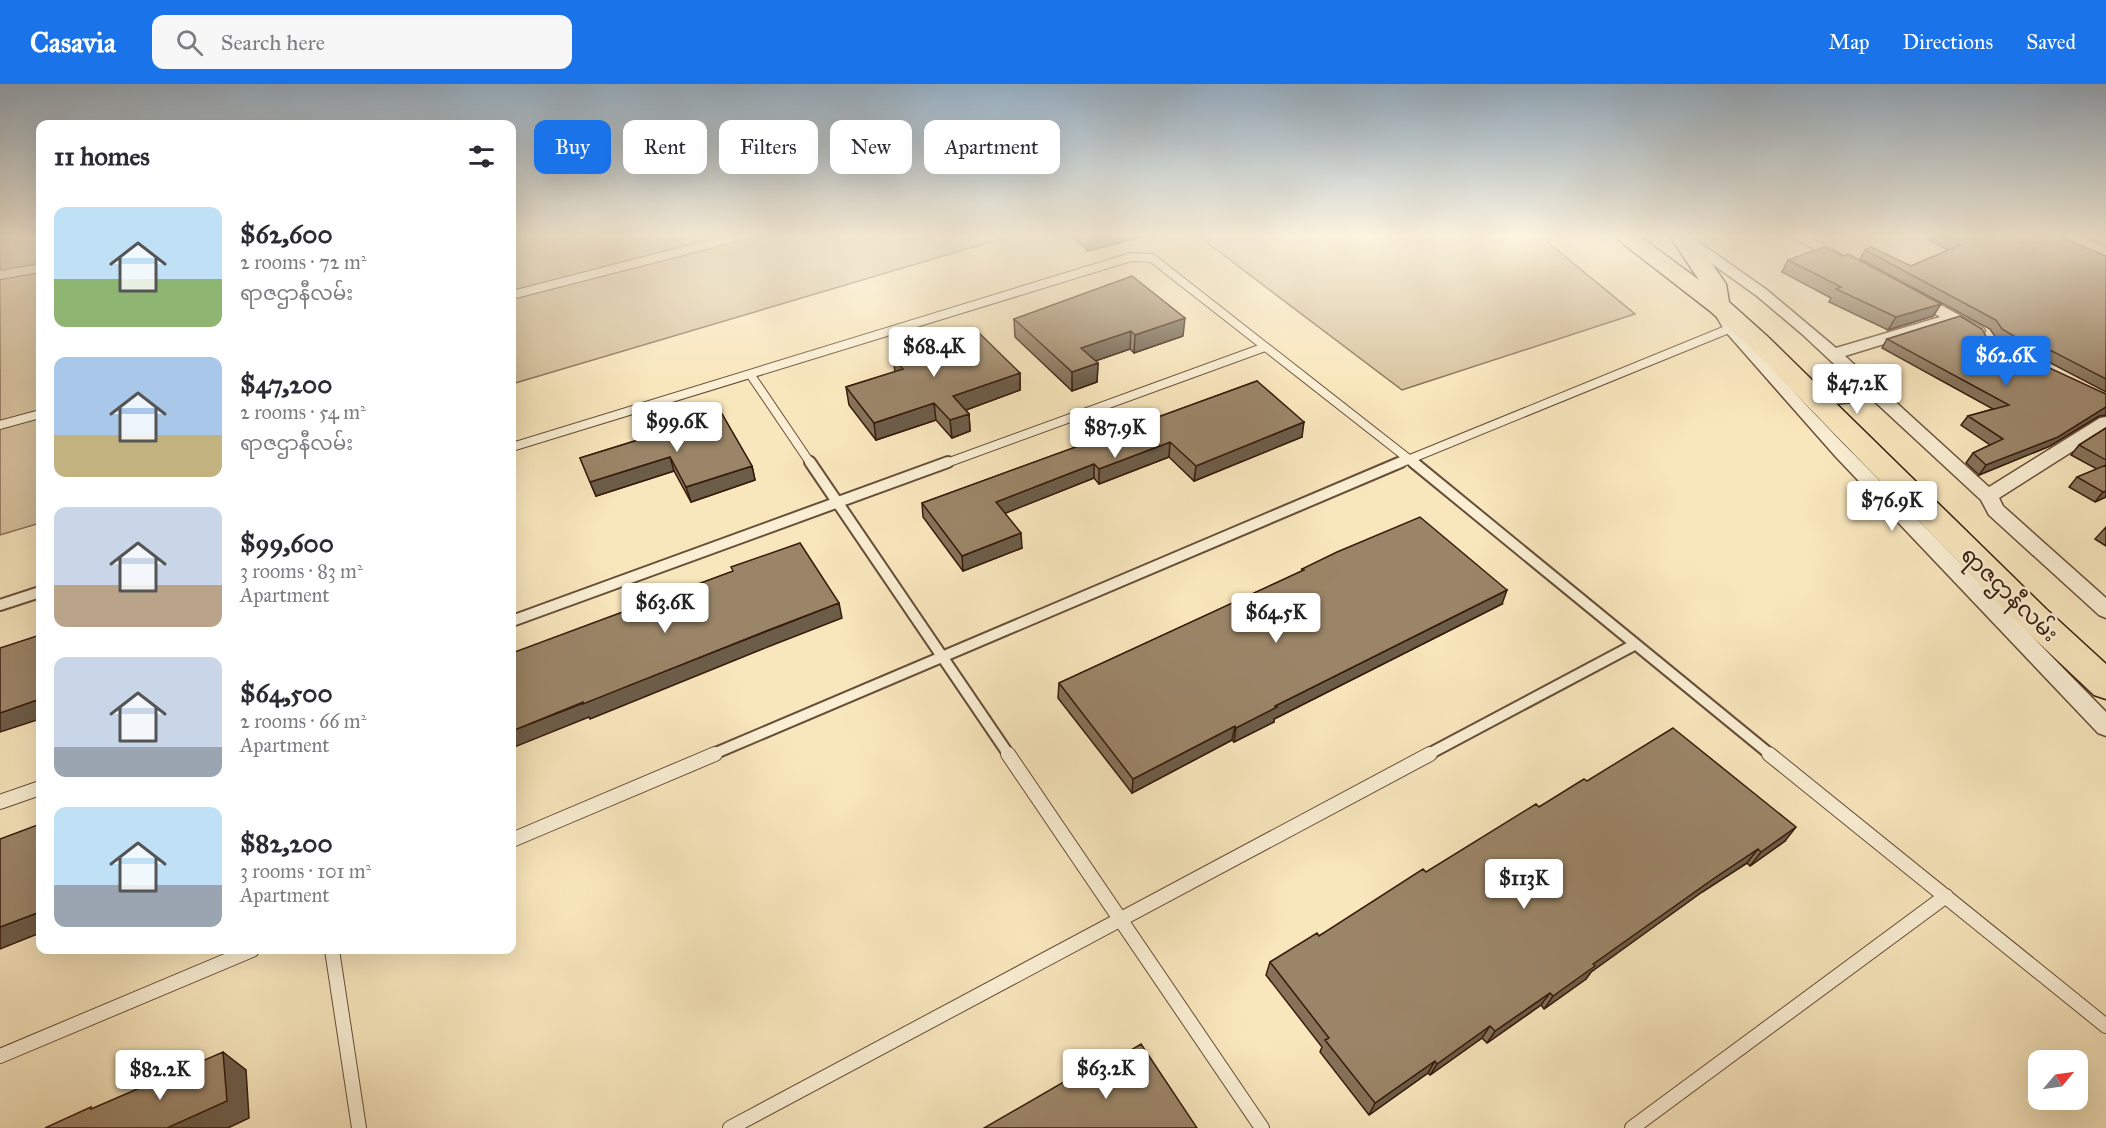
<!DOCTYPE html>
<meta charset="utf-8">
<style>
:root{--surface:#fff;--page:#f7f7f7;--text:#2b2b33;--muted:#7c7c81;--accent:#1a73e8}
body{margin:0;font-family:"IM FELL Great Primer","Noto Sans Myanmar",serif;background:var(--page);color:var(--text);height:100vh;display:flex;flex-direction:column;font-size:22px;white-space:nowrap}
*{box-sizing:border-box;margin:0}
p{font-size:20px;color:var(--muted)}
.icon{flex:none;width:33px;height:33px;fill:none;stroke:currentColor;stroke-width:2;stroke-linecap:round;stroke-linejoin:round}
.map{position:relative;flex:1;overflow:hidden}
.panel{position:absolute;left:36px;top:36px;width:480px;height:834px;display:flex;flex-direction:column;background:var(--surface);border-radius:12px;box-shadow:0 6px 24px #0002}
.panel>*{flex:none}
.hud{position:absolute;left:534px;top:36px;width:570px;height:54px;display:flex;gap:12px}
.needle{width:39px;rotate:61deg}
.buttons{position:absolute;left:2028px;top:966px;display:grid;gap:12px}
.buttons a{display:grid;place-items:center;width:60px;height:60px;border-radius:12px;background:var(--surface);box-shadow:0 6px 24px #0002;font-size:30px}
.price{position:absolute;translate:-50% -51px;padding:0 14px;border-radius:6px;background:#fff;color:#222;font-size:20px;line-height:39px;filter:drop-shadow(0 2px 3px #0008)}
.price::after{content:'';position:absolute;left:50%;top:36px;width:18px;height:14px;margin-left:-9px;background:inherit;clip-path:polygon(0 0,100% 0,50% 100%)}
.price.current{background:var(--accent);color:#fff}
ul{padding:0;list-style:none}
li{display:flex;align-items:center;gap:18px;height:150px;padding:0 18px}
li span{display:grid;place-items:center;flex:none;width:168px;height:120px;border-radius:12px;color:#555}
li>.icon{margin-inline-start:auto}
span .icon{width:72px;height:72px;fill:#fffc;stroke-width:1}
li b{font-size:26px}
h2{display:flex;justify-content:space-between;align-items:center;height:72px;padding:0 18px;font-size:26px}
.pill{padding:0 21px;border-radius:12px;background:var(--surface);box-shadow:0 6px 24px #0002;font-size:21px;line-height:54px}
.pill.current{background:var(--accent);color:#fff}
header{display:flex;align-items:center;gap:36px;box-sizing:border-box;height:84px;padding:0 30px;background:var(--accent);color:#fff}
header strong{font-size:28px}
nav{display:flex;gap:33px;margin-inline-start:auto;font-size:21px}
.search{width:420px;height:54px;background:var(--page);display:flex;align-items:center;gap:15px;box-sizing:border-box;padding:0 21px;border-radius:12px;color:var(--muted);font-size:22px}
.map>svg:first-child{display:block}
</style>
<header>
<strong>Casavia</strong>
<div class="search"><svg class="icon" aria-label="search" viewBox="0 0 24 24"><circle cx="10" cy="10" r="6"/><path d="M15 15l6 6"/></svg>Search here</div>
<nav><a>Map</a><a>Directions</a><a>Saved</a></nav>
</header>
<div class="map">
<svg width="2106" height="1044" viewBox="0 0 2106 1044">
<rect width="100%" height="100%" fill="#f8e6bd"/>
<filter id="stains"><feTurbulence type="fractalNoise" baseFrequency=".00333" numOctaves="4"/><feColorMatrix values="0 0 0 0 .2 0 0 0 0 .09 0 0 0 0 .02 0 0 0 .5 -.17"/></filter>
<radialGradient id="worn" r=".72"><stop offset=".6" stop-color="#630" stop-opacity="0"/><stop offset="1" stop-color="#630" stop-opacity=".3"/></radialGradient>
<path fill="#d7c39f" stroke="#876f56" stroke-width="1.5" d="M0,151H40V439L0,451Z
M512,151H1014L512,300Z
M1197,151H1539L1635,230L1402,306Z"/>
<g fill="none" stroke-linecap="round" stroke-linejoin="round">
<defs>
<path id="service-far2" d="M0,191L40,184
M512,211L745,151
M750,290L811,380
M0,341L40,330
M512,363L1131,173L1152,174L1415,380
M944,380L1265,263
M1398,380L1731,244"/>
<path id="service-far1" d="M810,378L1009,671
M1413,378L1771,671
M0,521L40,508
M512,537L948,378
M711,671L1401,378
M1427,671L1634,561"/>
<path id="service" d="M1008,670L1262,1044
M1769,670L2106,942
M0,718L40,704
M512,756L715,670
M332,866L359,1044
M0,972L252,866
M730,1044L1430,670
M1632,1044L1946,812"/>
<path id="minor" d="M1689,151L1767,206L1836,264L1940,233L1908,214L1905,211L1908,208L1913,206L1983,244L1985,247L1977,252L1952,239L1845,272L1989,403L2100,334L2106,333V346L1999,414L2003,422L2106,514V534L2099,531L1989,431L1981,416L1873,316L1834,320L1828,319L1825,315L1828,311L1863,307L1802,250L1757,212L1673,152Z
M1788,151H1807L1852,177L1845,181L1840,180Z
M2060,151H2080L2106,163V173Z
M1723,225L1729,227C1771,289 1833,349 1886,403C1959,478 2033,553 2106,628V652L2098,649L1836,373L1725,247L1715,230Z"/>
<path id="primary" d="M1612,151H1638L1699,196L1669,151H1692L1726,200L1729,218L1767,252L2046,525L2106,580V615L2094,611L2022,543L1749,262L1710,227Z"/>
</defs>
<use href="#service-far2" stroke="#674e38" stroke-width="10"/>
<use href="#service-far1" stroke="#674e38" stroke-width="14"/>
<use href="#service" stroke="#674e38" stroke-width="16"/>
<use href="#minor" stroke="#674e38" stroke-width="3"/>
<use href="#primary" stroke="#371b0c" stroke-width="3"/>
<use href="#service-far2" stroke="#faefd4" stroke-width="8"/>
<use href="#service-far1" stroke="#faefd4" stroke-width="10"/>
<use href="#service" stroke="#faefd4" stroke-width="14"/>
<use href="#minor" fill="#faefd4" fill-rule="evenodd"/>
<use href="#primary" fill="#f8e6bd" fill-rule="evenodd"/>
</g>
<path fill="#857259" stroke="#371b0c" stroke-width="1.5" d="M1069,151H1148L1088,167Z
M1929,151H1985L1989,153L2106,172V308L2045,276H2031L1996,254L1990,245L1860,175L1865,166L1911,182L1948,166L1927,155Z
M1788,176L1941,220L1933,232L1888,246L1829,218L1831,214L1782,188Z
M1014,235L1183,252L1134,269L1130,265L1095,277L1098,279L1097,298L1072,307L1015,253Z
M1987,254L2027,279L2106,310V331L2099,332L2050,362L1979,391L1966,379L1973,369L1990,361L1961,341L1968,332L1993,325L1882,264L1887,255Z
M893,273L1020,289V306L966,326L969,330L970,347L952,354L936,336L876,356L849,321L846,303L895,288Z
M1257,297L1302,353L1194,397L1169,373L1099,400L1094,394L1005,429L1022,464L963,487L923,433L922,419Z
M722,330L752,382L755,396L691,418L674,387L596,412L580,374Z
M2106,344V413L2095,418L2069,403L2077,393L2097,385L2071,371L2079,361Z
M2106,443V462L2095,455Z
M1302,485L1502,520L1274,635V638L1234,658L1232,656L1132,709L1058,614L1059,599L1302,487Z
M1587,697L1785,757L1750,782L1747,779L1702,808L1591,888L1586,895L1544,925L1541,921L1487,959L1482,954L1430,991L1428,989L1369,1031L1320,968L1322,963L1266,891L1270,878L1319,852L1539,723Z"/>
<path fill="#6c5d49" stroke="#371b0c" stroke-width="1.5" d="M1088,151H1148L1088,167Z
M1941,220L1933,232L1888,246L1896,233Z
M1185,234L1183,252L1134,269L1135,251Z
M1131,247L1130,265L1081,282V264Z
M1098,279L1097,298L1072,307V288Z
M1020,289V306L955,330L953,312Z
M934,319L936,336L876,356L874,339Z
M2106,323V331L2099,332L2050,362L1979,391L1986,381Z
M969,330L970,347L952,354L950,336Z
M1304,338L1302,353L1194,397L1196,382Z
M1170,358L1169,373L1099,400V385Z
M670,373L674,387L596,412L590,398Z
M1094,380V394L996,433V418Z
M752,382L755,396L691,418L686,403Z
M2106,407V413L2095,418L2103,408Z
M1021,449L1022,464L963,487L962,472Z
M1507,506L1502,520L1274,635V638L1234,658L1236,644L1275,622Z
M839,519L842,534L770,562L590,635L589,633L512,664V647Z
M40,615V635L0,648V629Z
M1235,642L1232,656L1132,709L1133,695Z
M1796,743L1785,757L1750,782L1761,768Z
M1758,765L1747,779L1702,808L1591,888L1586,895L1544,925L1553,912L1593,880L1713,795Z
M40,828V849L0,865V843Z
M1550,909L1541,921L1487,959L1495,947Z
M1490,942L1482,954L1430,991L1437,980Z
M223,968L246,986L249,1034L228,1044H167Z
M1435,977L1428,989L1369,1031L1375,1019Z"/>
<path fill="#9b8568" stroke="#371b0c" stroke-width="1.5" d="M1942,151H1985L1989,153L1994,151H2055L2106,172V295L2052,267L2037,266L2002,245L1996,236L1865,166L1871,163L1911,182L1961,161Z
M1824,163L1843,172L1848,170L1941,220L1896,233L1836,205L1841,203L1788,176Z
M1132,192L1185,234L1135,251L1131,247L1081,264L1098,279L1072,288L1014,235Z
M1960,232L1982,245L1987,254L2027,279L2041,280L2106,310V323L2058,353L1986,381L1973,369L2003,355L1968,332L2009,321L1887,255Z
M976,246L1020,289L953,312L969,330L950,336L934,319L874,339L846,303L903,285L893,273Z
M1257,297L1304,338L1196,382L1170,358L1099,385L1094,380L996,418L1021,449L962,472L922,419Z
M722,330L752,382L686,403L670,373L590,398L580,374Z
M2106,344V376L2079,361Z
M2106,381V407L2103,408L2077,393Z
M1420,433L1507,506L1275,622L1277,623L1236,644L1235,642L1133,695L1059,599L1304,486L1302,485L1337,468Z
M800,459L839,519L766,547L583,620V618L512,647V569L733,487L731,483Z
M40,551V615L0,629V564Z
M1673,644L1796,743L1761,768L1758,765L1713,795L1593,880L1595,882L1553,912L1550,909L1495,947L1490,942L1437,980L1435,977L1375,1019L1325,956L1329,954L1270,878L1317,849L1319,852L1423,785L1426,788L1536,720L1539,723L1584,695L1587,697Z
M40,740V828L0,843V755Z
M1141,960L1197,1044H984L1074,992L1078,998Z
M223,968L227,1017L167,1044H45L91,1023V1025Z"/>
<linearGradient id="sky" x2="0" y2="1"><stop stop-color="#94acbf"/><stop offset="0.51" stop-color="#fcf4e1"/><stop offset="1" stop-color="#fcf4e1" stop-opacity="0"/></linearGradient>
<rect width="2106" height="298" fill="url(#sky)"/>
<g text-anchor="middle" stroke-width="5" stroke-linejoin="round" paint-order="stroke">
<g font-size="22" fill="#371b0c" stroke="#faefd4">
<text transform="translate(2010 510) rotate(44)" y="8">ရာဇဌာနီလမ်း</text>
</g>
</g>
<rect width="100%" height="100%" filter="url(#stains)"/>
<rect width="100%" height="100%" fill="url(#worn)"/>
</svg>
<div class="buttons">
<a><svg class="needle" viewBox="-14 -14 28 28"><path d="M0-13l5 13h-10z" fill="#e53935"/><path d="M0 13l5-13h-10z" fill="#7c7c81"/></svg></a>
</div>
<b class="price" style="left:934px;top:294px">$68.4K</b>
<b class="price current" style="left:2006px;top:303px">$62.6K</b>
<b class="price" style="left:1857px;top:331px">$47.2K</b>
<b class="price" style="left:677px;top:369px">$99.6K</b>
<b class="price" style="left:1115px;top:375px">$87.9K</b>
<b class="price" style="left:1892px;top:448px">$76.9K</b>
<b class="price" style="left:665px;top:550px">$63.6K</b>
<b class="price" style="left:1276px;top:560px">$64.5K</b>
<b class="price" style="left:1524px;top:826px">$113K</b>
<b class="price" style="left:1106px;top:1016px">$63.2K</b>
<b class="price" style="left:160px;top:1017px">$82.2K</b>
<div class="hud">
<a class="pill current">Buy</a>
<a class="pill">Rent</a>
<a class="pill">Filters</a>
<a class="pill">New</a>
<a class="pill">Apartment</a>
</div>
<section class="panel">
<h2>11 homes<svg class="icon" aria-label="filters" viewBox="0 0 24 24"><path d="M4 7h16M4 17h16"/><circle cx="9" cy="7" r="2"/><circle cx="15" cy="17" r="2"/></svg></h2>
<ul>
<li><span style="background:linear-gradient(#bfe0f5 60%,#8fb573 0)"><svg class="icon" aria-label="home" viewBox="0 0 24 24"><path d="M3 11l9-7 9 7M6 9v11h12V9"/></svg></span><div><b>$62,600</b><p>2 rooms · 72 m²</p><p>ရာဇဌာနီလမ်း</p></div></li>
<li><span style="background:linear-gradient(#a9c7e8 65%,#c2b280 0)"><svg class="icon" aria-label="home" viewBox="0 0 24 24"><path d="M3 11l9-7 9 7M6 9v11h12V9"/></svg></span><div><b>$47,200</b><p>2 rooms · 54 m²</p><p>ရာဇဌာနီလမ်း</p></div></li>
<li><span style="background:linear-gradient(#c9d6e8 65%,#b9a48a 0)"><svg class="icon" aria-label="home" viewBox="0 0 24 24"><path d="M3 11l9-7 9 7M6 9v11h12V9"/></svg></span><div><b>$99,600</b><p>3 rooms · 83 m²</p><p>Apartment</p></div></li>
<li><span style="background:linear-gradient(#c9d6e8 75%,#9aa5b1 0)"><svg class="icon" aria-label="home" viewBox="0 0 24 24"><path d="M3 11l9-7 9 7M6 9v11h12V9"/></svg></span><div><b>$64,500</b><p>2 rooms · 66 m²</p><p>Apartment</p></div></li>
<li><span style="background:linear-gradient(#bfe0f5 65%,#9aa5b1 0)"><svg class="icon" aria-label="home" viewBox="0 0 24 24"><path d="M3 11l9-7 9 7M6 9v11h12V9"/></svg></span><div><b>$82,200</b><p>3 rooms · 101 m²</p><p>Apartment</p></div></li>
</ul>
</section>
</div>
